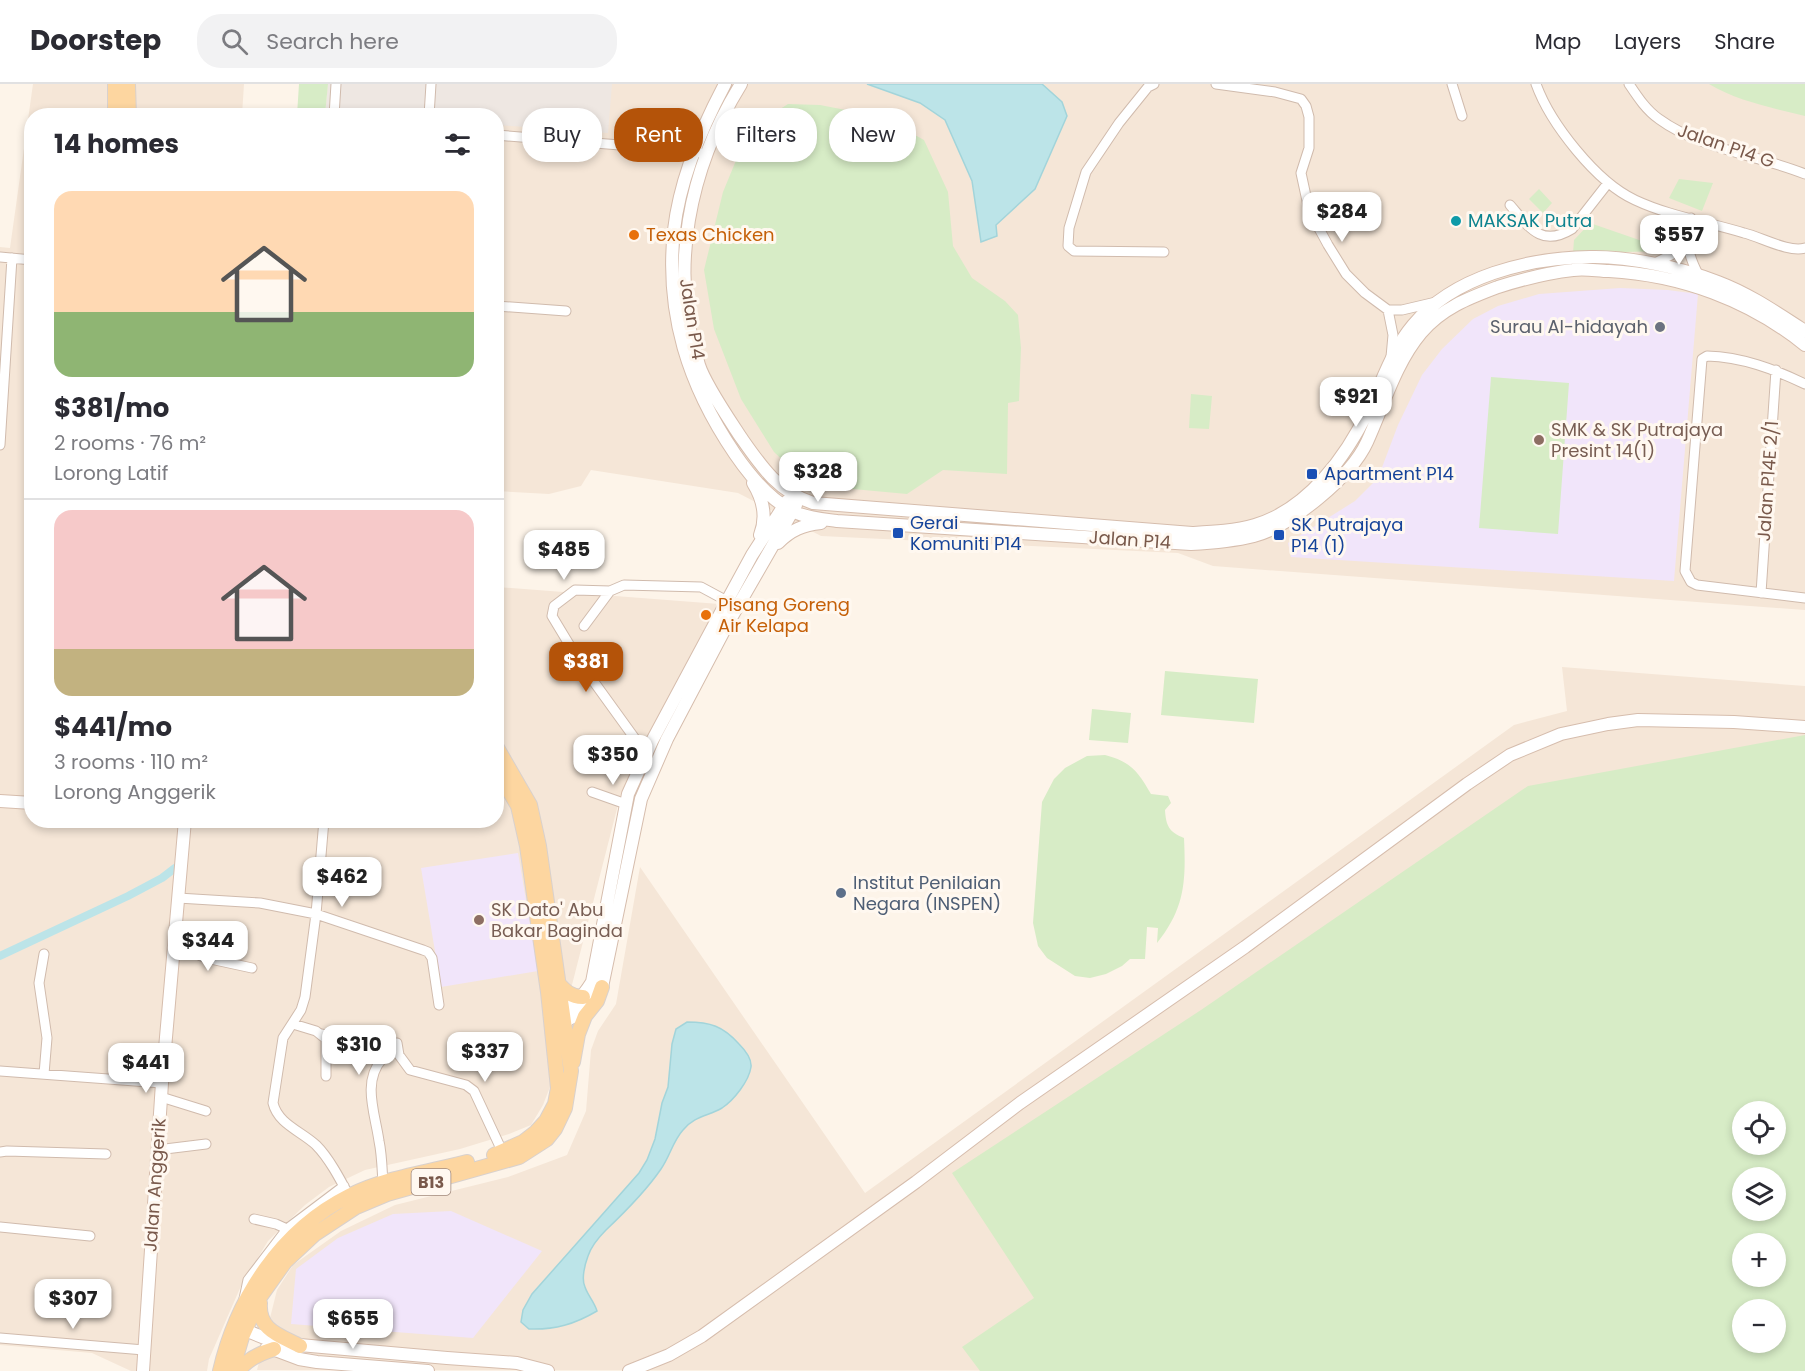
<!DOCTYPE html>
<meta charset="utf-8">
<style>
:root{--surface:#fff;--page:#f2f2f3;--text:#2b2b33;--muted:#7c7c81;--line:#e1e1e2;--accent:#b45309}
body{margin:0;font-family:Poppins,sans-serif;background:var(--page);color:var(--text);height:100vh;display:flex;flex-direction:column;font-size:22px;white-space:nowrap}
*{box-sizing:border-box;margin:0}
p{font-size:20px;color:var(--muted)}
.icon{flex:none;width:33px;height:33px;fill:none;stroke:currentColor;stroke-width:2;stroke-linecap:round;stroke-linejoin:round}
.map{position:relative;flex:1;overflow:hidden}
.details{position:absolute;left:24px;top:24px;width:480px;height:720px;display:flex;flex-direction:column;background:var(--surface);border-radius:24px;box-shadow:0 3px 9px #0003}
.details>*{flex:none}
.top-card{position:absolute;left:522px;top:24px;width:570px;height:54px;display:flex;gap:12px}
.controls{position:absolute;left:1732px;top:1017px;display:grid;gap:12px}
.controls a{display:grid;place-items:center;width:54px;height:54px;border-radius:50%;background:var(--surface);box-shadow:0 3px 9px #0003;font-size:30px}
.price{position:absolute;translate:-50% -51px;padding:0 14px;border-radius:12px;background:#fff;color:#222;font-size:20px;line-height:39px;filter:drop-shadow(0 2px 3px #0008)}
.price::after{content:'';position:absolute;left:50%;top:36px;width:18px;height:14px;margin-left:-9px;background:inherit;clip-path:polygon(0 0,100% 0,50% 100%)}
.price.selected{background:var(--accent);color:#fff}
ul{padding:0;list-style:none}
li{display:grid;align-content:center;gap:12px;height:318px;padding:0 30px}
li+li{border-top:2px solid var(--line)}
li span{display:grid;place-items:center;height:186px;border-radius:18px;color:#555}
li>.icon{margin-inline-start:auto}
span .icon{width:108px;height:108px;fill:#fffc;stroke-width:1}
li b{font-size:26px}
h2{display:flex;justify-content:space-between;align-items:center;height:72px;padding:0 30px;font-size:26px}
.tag{padding:0 21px;border-radius:24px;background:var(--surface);box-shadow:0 3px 9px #0003;font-size:21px;line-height:54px}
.tag.selected{background:var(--accent);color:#fff}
header{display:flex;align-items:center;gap:36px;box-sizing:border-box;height:84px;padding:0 30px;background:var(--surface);border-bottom:2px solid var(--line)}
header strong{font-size:28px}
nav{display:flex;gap:33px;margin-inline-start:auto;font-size:21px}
.search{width:420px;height:54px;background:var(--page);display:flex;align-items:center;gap:15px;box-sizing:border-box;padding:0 21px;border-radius:24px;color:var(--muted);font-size:22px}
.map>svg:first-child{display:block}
</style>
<header>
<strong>Doorstep</strong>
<div class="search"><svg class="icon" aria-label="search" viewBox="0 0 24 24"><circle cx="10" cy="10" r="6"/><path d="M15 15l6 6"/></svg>Search here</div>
<nav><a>Map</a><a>Layers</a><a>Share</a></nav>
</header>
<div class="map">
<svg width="1805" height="1287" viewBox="0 0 1805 1287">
<rect width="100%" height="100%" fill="#fdf4e9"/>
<path fill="#f5e6d7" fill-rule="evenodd" d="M33,0H244L242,31L32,32V736H496L497,503L719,520L637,675L620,713L550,987V1003L543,1021L531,1041L509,1050L460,1065L365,1086L329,1103L305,1121L268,1157L241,1202L209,1275L207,1287H131L92,1269L0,1261V163L10,164Z
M328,0H1805V526L1213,482L1178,469L821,452L738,409L591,386L581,402L549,410L497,407L496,32H325Z
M1562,583L1805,602V1287L257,1286L277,1206L293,1181L341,1147L395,1121L508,1093L567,1071L586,1027L591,966L598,947L616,920L640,783L865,1109L1514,641L1567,627ZM1743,1028H1776V1060H1743ZM1743,1094H1776V1126H1743ZM1743,1160H1776V1192H1743ZM1743,1226H1776V1258H1743Z"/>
<path fill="#eee7e2" d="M328,0H612L608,49L497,41L496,32H325Z"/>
<path fill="#f1e5fa" d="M1620,204L1668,206L1698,210L1674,497L1291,473L1288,459L1355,417L1378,394L1398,341L1422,291L1442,265L1473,235L1498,222L1539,210Z
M518,769L538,887L441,903L421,784Z
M451,1127L542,1167L473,1254L291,1240L296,1185L338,1154L393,1130Z"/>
<path fill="#d7ecc6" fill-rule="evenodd" d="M299,0H328L325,31H297Z
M1709,0H1805V32C1773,24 1737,17 1709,0Z
M788,20L820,21L882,33L924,56L948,108L953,162L972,194L1005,217L1018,231L1021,264L1019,317L1008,319L1007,390L943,386L907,410L809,401L774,368L741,315L714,245L704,186L723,108L749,45Z
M1679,95L1713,99L1702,127L1669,114Z
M1539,105L1552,119L1543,129L1529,115Z
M1590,139L1671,167L1573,169L1574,156Z
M1491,293L1569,299L1558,450L1479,444Z
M1191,310L1212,312L1209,345L1189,344Z
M1165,587L1258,595L1254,639L1161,631Z
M1092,625L1131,629L1128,659L1089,656Z
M1805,651V1287H980L962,1263L1034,1214L952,1089L1201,926L1528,702ZM1743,1028H1776V1060H1743ZM1743,1094H1776V1126H1743ZM1743,1160H1776V1192H1743ZM1743,1226H1776V1258H1743Z
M1105,671C1132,678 1138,688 1151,710L1168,712L1171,719L1165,726C1166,742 1169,748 1184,754C1186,797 1185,824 1157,859L1158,844L1147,843L1145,875H1130L1122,882L1106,890L1090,894L1075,892L1047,874L1038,862L1033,839L1042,718L1054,695L1065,684L1087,672Z"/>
<path fill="#bce4e8" stroke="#a2d4da" stroke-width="1.5" d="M867,0H1042L1062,18L1067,32L1035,105L996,141L997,152L981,158L972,97L945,36L920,19Z
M687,938C710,938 723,942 739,960C745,966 752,974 751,983C749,997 734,1016 722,1024C709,1032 694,1032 683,1046C673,1057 670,1072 661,1085C646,1107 625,1128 606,1146C599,1153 591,1163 588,1172C585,1180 581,1195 585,1203C588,1212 594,1217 597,1227C575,1240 555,1246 529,1245L521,1238L523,1226L532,1210L639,1089L647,1076L655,1055L662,1019L668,1003L672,960L676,945Z"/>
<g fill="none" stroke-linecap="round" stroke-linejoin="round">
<path stroke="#bce4e8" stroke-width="8" d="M0,872L128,812L162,794L175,784"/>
<defs>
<path id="street" d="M1154,0L1148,3L1119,39L1086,88L1069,144L1068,162L1074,167L1164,168
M1216,0L1275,8L1301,15L1306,22L1309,33V64L1301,89L1309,126L1328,161L1346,190L1365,209L1388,226H1402L1436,218
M1452,0L1462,32
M1536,0C1550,39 1596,98 1635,116C1669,132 1708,138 1744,149C1761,153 1789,169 1805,164
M1629,0C1637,12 1646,26 1659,35C1700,65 1758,71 1805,90
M334,32L336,0
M429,32L431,0
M496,51L694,67L706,71
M1510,121C1529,143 1541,164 1572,145L1608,99
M1691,134C1686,160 1687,169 1699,192
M0,173L32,176
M1653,180L1671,171L1686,157
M496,222L566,227
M1388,226L1393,251L1391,273
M1805,300C1774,285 1742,273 1707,272L1702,275L1685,487L1691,498L1697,501L1805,514
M0,361L12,174
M610,507L575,506L554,522L552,532L581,580L646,670
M1761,509L1776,286
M584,542L610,507L624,501L701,503L727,517
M592,708L626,720
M324,736L316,830L305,913L301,926L283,954L273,1019C278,1040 301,1047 316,1061C329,1074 340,1095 349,1112
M178,814L260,819L316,830L423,866L428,868L432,874L439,921
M175,861L206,874L252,884
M44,870L39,899L47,954L44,990
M293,940L316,947L326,955V992
M322,950L365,967
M397,959L399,971L410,986L466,1001L474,1007L503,1069
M382,975C362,998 375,1029 379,1057C382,1071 382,1085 383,1100
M0,987L162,999
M161,1013L206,1027
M157,1066L206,1060
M0,1068L7,1067L106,1070
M254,1135L276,1140L287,1145
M0,1143L90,1152
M244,1215L248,1196L287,1145L344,1102
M0,1254L144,1266"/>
<path id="secondary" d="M725,0C701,45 680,94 674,146C665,229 688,301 735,370C750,392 768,414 792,427C806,434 822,435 837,437L1191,460C1212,459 1234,457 1254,452C1291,442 1351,393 1367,358C1384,321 1395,280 1421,249C1442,224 1469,214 1498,203C1523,195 1547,189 1573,186C1585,184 1598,187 1609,187C1681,191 1749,216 1805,261
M741,0C689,84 668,186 699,281C705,300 729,335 740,352C761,382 777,407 813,419L1192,449C1212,448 1235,447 1255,441C1308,425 1346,373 1369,325C1383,296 1392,266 1413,241C1454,192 1528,174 1590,173C1629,172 1682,184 1718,198C1750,210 1777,229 1805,247
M753,399C763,415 767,433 760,451
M778,459C791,446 803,441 821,439
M0,717L32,719
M554,929C573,924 582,914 592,898L628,710L652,657L727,517L752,471L787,417
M556,940C577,935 589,920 602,903L641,715L667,655L727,541L796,421
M235,1246H245L277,1259L447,1274L517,1279L548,1287
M267,1263L299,1275L317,1278L428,1287
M143,1287L162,999L185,736
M629,1287L669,1271L702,1252L916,1098L1020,1019L1245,863L1467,700L1510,671L1561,650L1608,640L1638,636L1734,638L1805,643"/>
<path id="primary" d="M115,0V32
M128,0L129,32
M557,898C565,907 571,913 583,913
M573,978L578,950L585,932L597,917L602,903
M494,1071L523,1058L536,1048L546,1037L555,1020L558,1004L548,908L527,762L518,722L496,684
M260,1219C258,1246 279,1251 300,1262
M220,1287C237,1214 281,1146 349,1112C384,1094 428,1088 467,1078
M232,1287L242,1253L260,1213L285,1178L315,1150L356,1123L387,1110L519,1073L547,1055L555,1045L565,1024L571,987L539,762L530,721L496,662
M239,1287C246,1275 261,1269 274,1265"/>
</defs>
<use href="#street" stroke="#d0bbad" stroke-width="11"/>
<use href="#secondary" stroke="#d6bdad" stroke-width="14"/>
<use href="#primary" stroke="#d9d1cd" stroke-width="16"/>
<use href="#street" stroke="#fff" stroke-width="9"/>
<use href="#secondary" stroke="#fff" stroke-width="12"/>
<use href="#primary" stroke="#fdd6a0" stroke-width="14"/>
</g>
<circle fill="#0f9aa8" stroke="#fff8f0" stroke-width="2" cx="1456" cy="137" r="6"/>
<g fill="#e8710a" stroke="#fff8f0" stroke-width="2">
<circle cx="634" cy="151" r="6"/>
<circle cx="706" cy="531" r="6"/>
</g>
<circle fill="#6b7280" stroke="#fff8f0" stroke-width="2" cx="1660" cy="243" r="6"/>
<g fill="#8d6e63" stroke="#fff8f0" stroke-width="2">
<circle cx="1539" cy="356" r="6"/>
<circle cx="479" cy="836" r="6"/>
</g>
<g fill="#1a4fb4" stroke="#fff8f0" stroke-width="2">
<rect x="1306" y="384" width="12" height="12" rx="3"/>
<rect x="892" y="443" width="12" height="12" rx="3"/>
<rect x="1273" y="445" width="12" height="12" rx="3"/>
</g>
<circle fill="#5c6f8a" stroke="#fff8f0" stroke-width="2" cx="841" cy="809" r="6"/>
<g text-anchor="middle" stroke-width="6" stroke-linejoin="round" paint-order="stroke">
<rect fill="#fff8f0" stroke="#a1897c" stroke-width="1.5" x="411.5" y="1085" width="39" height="26" rx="4.5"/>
<g font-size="16" font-weight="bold" fill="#79594b">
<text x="431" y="1104">B13</text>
</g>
<g font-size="18" fill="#79594b" stroke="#fff8f0">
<text transform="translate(1726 62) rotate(19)" y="6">Jalan P14 G</text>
<text transform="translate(692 235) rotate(81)" y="6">Jalan P14</text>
<text transform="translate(1768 397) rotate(-86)" y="6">Jalan P14E 2/1</text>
<text transform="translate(1130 456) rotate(4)" y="6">Jalan P14</text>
<text transform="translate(155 1101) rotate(-86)" y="6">Jalan Anggerik</text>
</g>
<g font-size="18" fill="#0d838f" stroke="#fff8f0" text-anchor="start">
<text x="1468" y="143">MAKSAK Putra</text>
</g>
<g font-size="18" fill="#c56008" stroke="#fff8f0" text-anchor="start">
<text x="646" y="157">Texas Chicken</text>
<text x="718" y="527">Pisang Goreng<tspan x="718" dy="21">Air Kelapa</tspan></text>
</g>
<g font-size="18" fill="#5b616d" stroke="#fff8f0" text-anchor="end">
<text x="1648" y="249">Surau Al-hidayah</text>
</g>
<g font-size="18" fill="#785e54" stroke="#fff8f0" text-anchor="start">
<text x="1551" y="352">SMK &amp; SK Putrajaya<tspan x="1551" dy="21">Presint 14(1)</tspan></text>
<text x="491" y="832">SK Dato' Abu<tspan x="491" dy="21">Bakar Baginda</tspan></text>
</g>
<g font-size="18" fill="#164399" stroke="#fff8f0" text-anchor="start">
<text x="1324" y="396">Apartment P14</text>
<text x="910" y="445">Gerai<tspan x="910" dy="21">Komuniti P14</tspan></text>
<text x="1291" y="447">SK Putrajaya<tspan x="1291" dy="21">P14 (1)</tspan></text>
</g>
<g font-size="18" fill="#4e5e75" stroke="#fff8f0" text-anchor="start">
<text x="853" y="805">Institut Penilaian<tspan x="853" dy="21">Negara (INSPEN)</tspan></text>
</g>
</g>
</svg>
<div class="controls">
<a><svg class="icon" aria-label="locate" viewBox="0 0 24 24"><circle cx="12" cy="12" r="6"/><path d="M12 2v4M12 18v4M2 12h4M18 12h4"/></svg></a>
<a><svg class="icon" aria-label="layers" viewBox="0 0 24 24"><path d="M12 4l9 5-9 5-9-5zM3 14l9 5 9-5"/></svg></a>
<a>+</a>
<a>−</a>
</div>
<b class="price" style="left:1342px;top:159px">$284</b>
<b class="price" style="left:1679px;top:182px">$557</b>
<b class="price" style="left:1356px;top:344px">$921</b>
<b class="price" style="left:818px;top:419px">$328</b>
<b class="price" style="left:564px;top:497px">$485</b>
<b class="price selected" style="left:586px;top:609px">$381</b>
<b class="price" style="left:613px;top:702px">$350</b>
<b class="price" style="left:342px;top:824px">$462</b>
<b class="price" style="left:208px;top:888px">$344</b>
<b class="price" style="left:359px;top:992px">$310</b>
<b class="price" style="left:485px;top:999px">$337</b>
<b class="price" style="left:146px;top:1010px">$441</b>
<b class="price" style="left:73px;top:1246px">$307</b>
<b class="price" style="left:353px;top:1266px">$655</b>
<div class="top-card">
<a class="tag">Buy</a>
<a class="tag selected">Rent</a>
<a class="tag">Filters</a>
<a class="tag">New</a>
</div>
<section class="details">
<h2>14 homes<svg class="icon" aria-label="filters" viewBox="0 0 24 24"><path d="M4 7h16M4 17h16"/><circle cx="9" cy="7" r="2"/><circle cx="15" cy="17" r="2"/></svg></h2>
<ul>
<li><span style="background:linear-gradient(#ffd9b3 65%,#8fb573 0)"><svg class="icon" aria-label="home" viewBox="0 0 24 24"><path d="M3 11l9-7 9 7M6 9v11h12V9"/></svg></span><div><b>$381/mo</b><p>2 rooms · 76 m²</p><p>Lorong Latif</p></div></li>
<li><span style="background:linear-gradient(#f6c9c9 75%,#c2b280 0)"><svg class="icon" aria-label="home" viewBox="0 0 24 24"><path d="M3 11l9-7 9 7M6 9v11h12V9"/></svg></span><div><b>$441/mo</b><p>3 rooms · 110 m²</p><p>Lorong Anggerik</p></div></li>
</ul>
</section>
</div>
